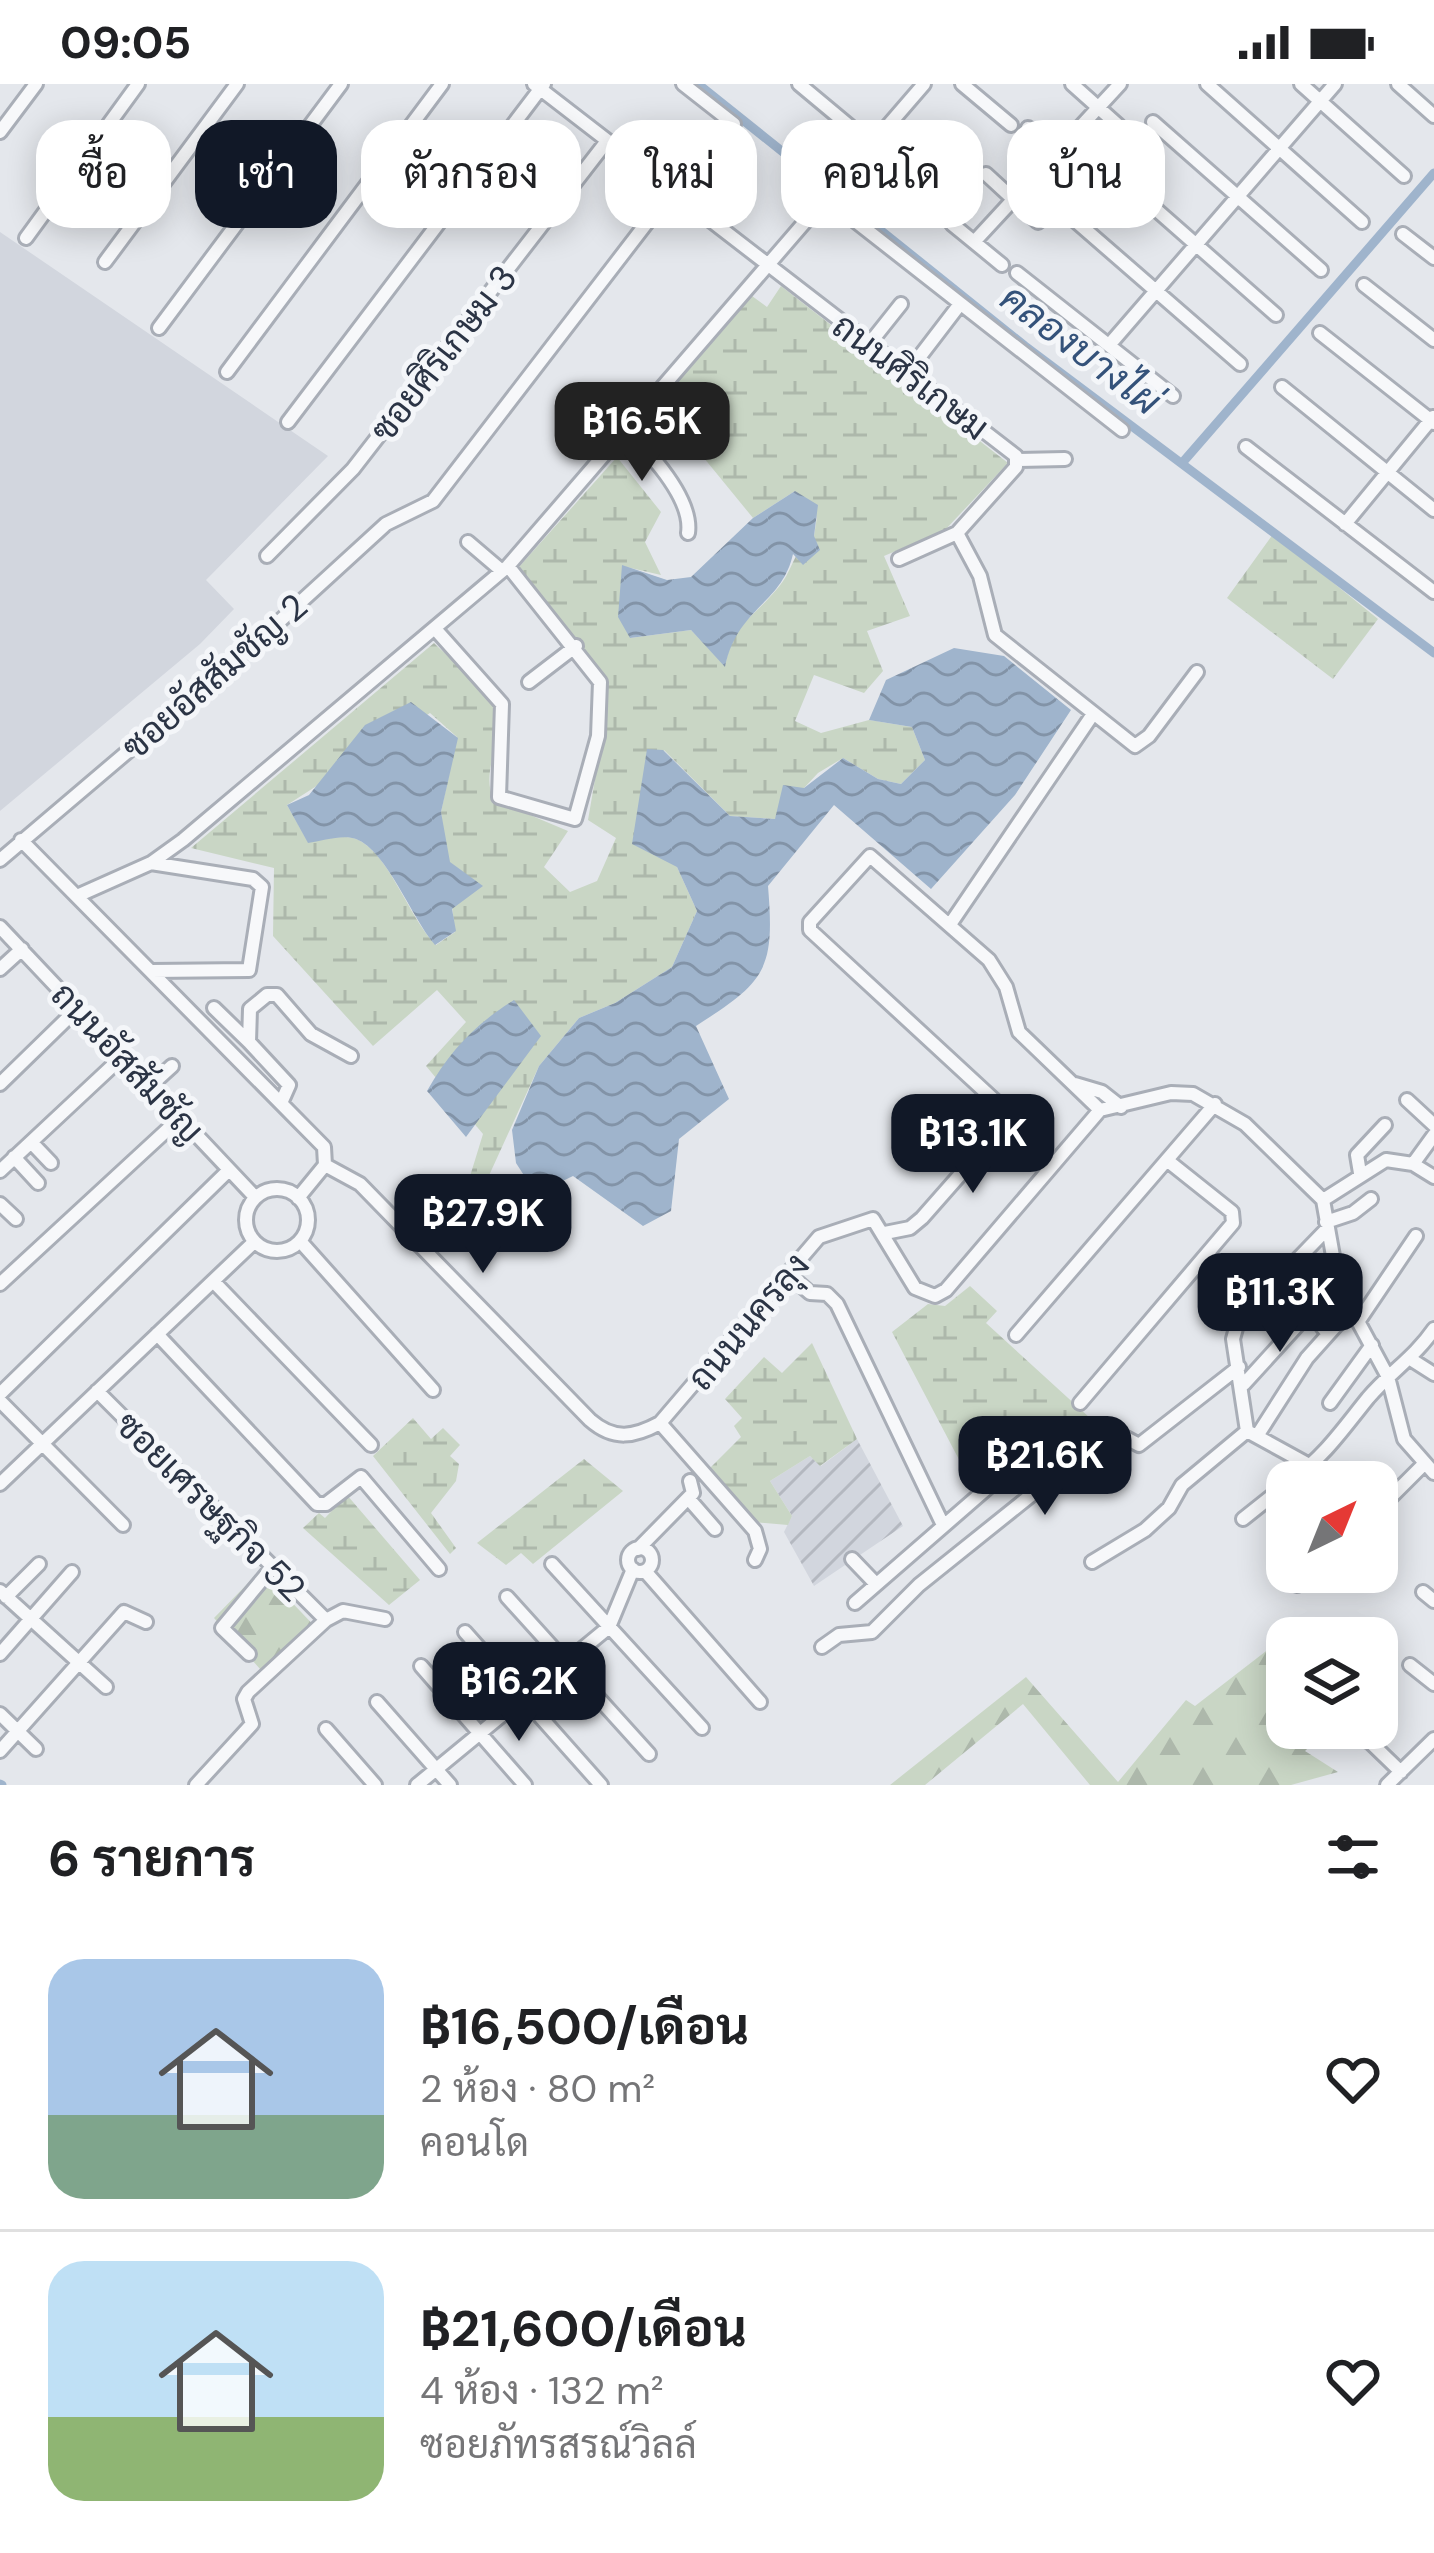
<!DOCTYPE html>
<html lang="th">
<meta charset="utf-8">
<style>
:root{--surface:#fff;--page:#f6f6f6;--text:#202124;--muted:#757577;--line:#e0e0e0;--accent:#111827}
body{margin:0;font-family:"DM Sans",Sarabun,sans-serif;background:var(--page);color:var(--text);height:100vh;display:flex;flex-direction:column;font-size:45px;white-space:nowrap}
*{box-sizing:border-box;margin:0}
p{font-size:39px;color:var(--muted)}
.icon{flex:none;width:66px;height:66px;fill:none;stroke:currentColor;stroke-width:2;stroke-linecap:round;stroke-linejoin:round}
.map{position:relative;height:1701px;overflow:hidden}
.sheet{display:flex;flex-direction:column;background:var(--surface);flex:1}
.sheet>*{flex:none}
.top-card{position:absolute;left:36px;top:36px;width:1362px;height:108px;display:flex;gap:24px}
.needle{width:78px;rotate:43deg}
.controls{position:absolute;left:1266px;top:1377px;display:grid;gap:24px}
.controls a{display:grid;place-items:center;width:132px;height:132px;border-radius:24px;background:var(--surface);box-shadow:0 6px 30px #0003;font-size:60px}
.price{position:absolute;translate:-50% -102px;padding:0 27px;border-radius:24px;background:var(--accent);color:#fff;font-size:39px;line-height:78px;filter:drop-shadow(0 3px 6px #0008)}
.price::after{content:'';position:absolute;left:50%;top:72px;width:36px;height:27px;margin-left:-18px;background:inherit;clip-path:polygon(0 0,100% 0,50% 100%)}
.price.selected{background:#222;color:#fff}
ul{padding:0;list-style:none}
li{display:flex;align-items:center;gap:36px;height:300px;padding:0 48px}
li+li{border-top:3px solid var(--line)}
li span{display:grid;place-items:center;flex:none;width:336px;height:240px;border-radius:36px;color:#555}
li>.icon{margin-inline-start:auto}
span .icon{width:144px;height:144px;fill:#fffc;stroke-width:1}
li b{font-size:51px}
h2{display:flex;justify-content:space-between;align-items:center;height:144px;padding:0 48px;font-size:51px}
.tag{padding:0 42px;border-radius:36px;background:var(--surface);box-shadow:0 6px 30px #0003;font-size:42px;line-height:108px}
.tag.selected{background:var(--accent);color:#fff}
.status{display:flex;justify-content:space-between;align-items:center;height:84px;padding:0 60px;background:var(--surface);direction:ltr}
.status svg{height:33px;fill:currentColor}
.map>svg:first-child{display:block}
</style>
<div class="status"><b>09:05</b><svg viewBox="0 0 49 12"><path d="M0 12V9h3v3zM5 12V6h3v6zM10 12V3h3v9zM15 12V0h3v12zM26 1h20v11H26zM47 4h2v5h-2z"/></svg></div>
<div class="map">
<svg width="1434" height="1701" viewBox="0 0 1434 1701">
<defs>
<pattern id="industrial-furrows" width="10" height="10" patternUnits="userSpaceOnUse" patternTransform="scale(3)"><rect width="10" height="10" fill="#d2d6de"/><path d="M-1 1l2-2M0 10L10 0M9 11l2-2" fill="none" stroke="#b4b8c0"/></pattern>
<pattern id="forest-firs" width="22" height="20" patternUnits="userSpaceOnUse" patternTransform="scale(3)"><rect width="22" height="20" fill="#c9d6c5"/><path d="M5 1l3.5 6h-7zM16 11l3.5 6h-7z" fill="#adb8ab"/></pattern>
<pattern id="wetland-marsh" width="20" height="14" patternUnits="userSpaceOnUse" patternTransform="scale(3)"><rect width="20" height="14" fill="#c9d6c5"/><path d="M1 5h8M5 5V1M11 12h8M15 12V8" fill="none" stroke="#adb8ab"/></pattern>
<pattern id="water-waves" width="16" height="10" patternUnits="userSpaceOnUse" patternTransform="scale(3)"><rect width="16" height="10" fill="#9fb4cc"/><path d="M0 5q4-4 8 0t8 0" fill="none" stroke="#8293a7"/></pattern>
</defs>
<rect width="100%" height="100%" fill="#e4e7ec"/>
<path fill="#d2d6de" d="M0,148L328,372L206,496L234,525L200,560L0,727Z"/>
<path fill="url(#industrial-furrows)" d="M857,1355L903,1442L814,1502L784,1448L792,1432L770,1397L810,1372L821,1382Z"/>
<path fill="url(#forest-firs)" d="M261,1486L322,1550L269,1595L214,1534Z
M1288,1550L1287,1644H1329L1305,1667L1338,1688L1291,1701H1090L1023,1620L925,1701H890L1026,1593L1118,1698L1186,1616L1195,1622Z"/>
<path fill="url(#wetland-marsh)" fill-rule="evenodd" d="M781,202L1008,379L945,446L884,472L910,532L867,547L883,587L864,609L814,591L795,637L821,649L869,636L912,643L925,676L901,700L878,695L843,674L818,689L775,735L730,732L664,666L677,783L697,827L672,883L615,919L579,934L539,982L481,1109L467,1102L483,1050L426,982L466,938L437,906L373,962L273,852L274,784L191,764L434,559C453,578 491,603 497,631C503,658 480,689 494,716L568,747L544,783L570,808L597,797L616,754L588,736L608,620L603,594L518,484L617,373L661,428L645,458L661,491L622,482L630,554L691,546L725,582C734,538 750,537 777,505C794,486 790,471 814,452L817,433L795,407L753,434L659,319L752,212L767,223ZM430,629L457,653L441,728L455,848L436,861C408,833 389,768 356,755C343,750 322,756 308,758L287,721Z
M1273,450L1378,535L1333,595L1227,514Z
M970,1202L997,1227L986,1239L1090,1334L996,1382L965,1387L892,1248L928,1220L945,1222Z
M812,1259L857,1355L820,1382L810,1372L770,1397L792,1432L788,1441L754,1438L708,1386L741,1353L734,1342L742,1334L725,1315L764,1273L782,1289Z
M413,1334L431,1355L443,1344L460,1361L450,1372L459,1380L456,1397L431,1429L456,1464L450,1470L373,1372Z
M584,1375L623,1407L533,1480L521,1469L506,1481L477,1459Z
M347,1411L420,1496L389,1521L303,1444L319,1429L325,1434Z"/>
<path fill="url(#water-waves)" d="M795,407L818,421L814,452L820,466L803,481L793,470C782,520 737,524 725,583L691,546L630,554L618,533L622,481L667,496L691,493L753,434Z
M954,564L1004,572L1071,626L1015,711L931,805L834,721L768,802C775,886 766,897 696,942L729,1015L679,1055L671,1127L643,1142L573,1092L536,1110L516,1079L512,1046L539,982L579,934L615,919L672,883L697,827L677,783L632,760L647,665L663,666L730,732L775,735L783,701L804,704L843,674L878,695L901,700L925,676L912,643L869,636L886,596Z
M411,618L458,654L441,728L450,778L483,802L452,825L456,847L435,861C411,833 387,767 356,755C343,750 322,757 308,759L287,721L309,711L365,641Z
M514,916L541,952L466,1053L427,1007C450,967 474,941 514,916Z"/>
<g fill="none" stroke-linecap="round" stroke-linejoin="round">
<path stroke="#9fb4cc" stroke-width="9" d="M698,0L1025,262L1434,569
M1183,378L1434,89
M0,1700L2,1701"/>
<defs>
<path id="minor" d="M534,0L1016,372V383L957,449L980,492L995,551L1135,662L1149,652L1197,588
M683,0L734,40
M799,0L944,121
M962,0L1011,41
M1072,0L1119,42
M1207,0L1362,138
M1301,0L1404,92
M1398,0L1434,32
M1153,38L1321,186
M1028,44L1080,90
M0,48L36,0
M986,90L1038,138
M1118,92L1276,231
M1071,133L1240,280
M854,136L1122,346
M952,140L1002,181
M1403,150L1434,174
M26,154L138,0
M974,158L1120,0
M105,178L237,0
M1017,189L1173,312
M1364,201L1434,256
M159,244L341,0
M1320,249L1434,339
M870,259L901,220
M1110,260L1335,0
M227,288L442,0
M908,288L960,220
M1282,303L1434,426
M599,320C628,346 694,407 688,449
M288,338L544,0
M1246,363L1434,508
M1019,376L1065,375
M1345,440L1433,333
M468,458L502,487
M267,472L353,385L607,57
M899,475L957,449
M437,547L502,620L499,713L575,735L598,652L600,598L508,482
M529,598L576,562
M21,756L324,1063L325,1081L298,1114
M0,776L259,556L386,440L433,417L672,106
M77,812L151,779L183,756L508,482L924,0
M951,839L1093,630
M0,843L255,1113
M0,885L22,865
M151,887L249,886L262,803L253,795L151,779
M214,924L249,958
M0,1000L78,924
M1075,1000L1102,1008L1121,1023
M150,1002L172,982
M1407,1016L1434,1041
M281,1019L289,1001L249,958L250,925L267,911H277L311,950L351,972
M31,1058L51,1079
M14,1073L38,1099
M1413,1080L1434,1051
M325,1081L360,1100L590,1336C614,1357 634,1353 660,1339L819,1153L873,1135L915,1204L935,1212L946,1206L1100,1026L1171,1009L1193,1010L1245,1040L1323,1116L1338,1200L1388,1293L1404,1355L1434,1389
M0,1087L122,973
M1360,1089L1357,1071L1385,1041
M246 1136a31 31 0 1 1 62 0a31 31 0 1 1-62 0Z
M1323,1116L1386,1076L1413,1080L1434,1093
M0,1120L16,1135
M1326,1138L1353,1129L1371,1115
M885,1149L910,1144L922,1134L1003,1042L1005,1026L810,846V838L870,772L989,876L1006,903L1019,948L1100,1026
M300,1157L433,1306
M788,1190L810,1209L827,1210L837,1220L943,1441
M213,1197L371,1361
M0,1200L180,1034
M1358,1238L1416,1152
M157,1250L317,1420H326L361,1393L439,1485
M1016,1251L1215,1020
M1412,1276L1434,1290
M1244,1300L1305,1233L1313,1231L1328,1250
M97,1307L326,1536
M0,1310L229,1086
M0,1317L123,1441
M1080,1319L1233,1139L1232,1128L1168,1077
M1330,1319L1372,1261
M660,1339L755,1447L760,1465L755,1476
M1257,1352L1307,1274L1350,1226
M1309,1381L1247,1347L1233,1255L1238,1237L1326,1146
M1290,1398C1327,1369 1339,1350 1368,1314C1390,1288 1414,1274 1434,1245
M0,1400L254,1158
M688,1414L715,1445
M1377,1427L1423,1381
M1243,1435L1287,1400
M628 1476a12 12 0 1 1 24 0a12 12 0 1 1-24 0Z
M638,1465L693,1409L690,1397
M852,1475L876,1500
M1092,1478L1145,1446L1169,1424L1182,1401L1247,1347
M552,1480L702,1644
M645,1487L760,1618
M1297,1501L1298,1488
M0,1507L106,1603
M1423,1508L1434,1517
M6,1513L39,1480
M507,1513L649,1670
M855,1519L1000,1393
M465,1548L601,1701
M822,1563L839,1551L872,1548L919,1501L1106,1351L1113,1347L1139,1361L1239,1283
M0,1570L72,1488
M249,1570L222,1544L271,1485
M1410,1581L1434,1600
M421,1582L525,1701
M377,1618L450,1701
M0,1630L36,1665
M326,1645L375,1701
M1346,1648L1370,1658L1401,1688
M0,1667L124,1528L146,1538
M196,1701L252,1640L244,1615L248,1608L326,1536L343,1527L385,1535
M417,1701L609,1543L633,1485
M1387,1701L1434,1655"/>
</defs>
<use href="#minor" stroke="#a9aeb7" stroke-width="18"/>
<use href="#minor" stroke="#f7f8fa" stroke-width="12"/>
</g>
<g text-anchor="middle" stroke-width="10" stroke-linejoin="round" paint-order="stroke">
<g font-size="36" fill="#2b3445" stroke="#f4f6f9">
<text transform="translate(443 269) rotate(-52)" y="13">ซอยศิริเกษม 3</text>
<text transform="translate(911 292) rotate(37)" y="13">ถนนศิริเกษม</text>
<text transform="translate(214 592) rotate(-41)" y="13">ซอยอัสสัมชัญ 2</text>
<text transform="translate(128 978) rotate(47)" y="13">ถนนอัสสัมชัญ</text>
<text transform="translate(748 1237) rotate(-50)" y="13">ถนนนครลุง</text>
<text transform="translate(211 1422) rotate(45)" y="13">ซอยเศรษฐกิจ 52</text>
</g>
<g font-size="39" font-style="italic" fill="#34527a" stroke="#f4f6f9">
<text transform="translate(1081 265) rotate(37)" y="14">คลองบางไผ่</text>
</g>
</g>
</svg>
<div class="controls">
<a><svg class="needle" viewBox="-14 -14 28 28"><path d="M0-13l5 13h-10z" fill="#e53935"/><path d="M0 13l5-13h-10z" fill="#757577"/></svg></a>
<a><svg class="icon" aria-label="layers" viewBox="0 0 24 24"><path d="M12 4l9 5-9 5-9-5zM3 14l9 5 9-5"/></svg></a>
</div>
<b class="price selected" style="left:642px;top:400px">฿16.5K</b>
<b class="price" style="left:973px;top:1112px">฿13.1K</b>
<b class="price" style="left:483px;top:1192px">฿27.9K</b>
<b class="price" style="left:1280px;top:1271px">฿11.3K</b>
<b class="price" style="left:1045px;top:1434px">฿21.6K</b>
<b class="price" style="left:519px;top:1660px">฿16.2K</b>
<div class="top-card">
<a class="tag">ซื้อ</a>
<a class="tag selected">เช่า</a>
<a class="tag">ตัวกรอง</a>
<a class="tag">ใหม่</a>
<a class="tag">คอนโด</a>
<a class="tag">บ้าน</a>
</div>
</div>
<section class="sheet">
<h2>6 รายการ<svg class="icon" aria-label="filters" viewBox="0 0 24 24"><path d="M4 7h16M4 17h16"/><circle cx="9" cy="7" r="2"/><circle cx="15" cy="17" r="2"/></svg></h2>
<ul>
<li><span style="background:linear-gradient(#a9c7e8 65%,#7fa58c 0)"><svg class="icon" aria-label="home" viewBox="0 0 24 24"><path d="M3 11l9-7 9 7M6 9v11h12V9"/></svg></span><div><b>฿16,500/เดือน</b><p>2 ห้อง · 80 m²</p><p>คอนโด</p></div><svg class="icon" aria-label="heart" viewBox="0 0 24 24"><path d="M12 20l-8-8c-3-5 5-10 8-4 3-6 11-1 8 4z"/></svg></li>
<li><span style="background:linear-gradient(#bfe0f5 65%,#8fb573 0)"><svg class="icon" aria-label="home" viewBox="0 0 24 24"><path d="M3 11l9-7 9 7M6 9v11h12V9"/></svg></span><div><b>฿21,600/เดือน</b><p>4 ห้อง · 132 m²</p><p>ซอยภัทรสรณ์วิลล์</p></div><svg class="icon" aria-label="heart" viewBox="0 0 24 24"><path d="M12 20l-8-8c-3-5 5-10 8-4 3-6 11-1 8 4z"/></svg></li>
</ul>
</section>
